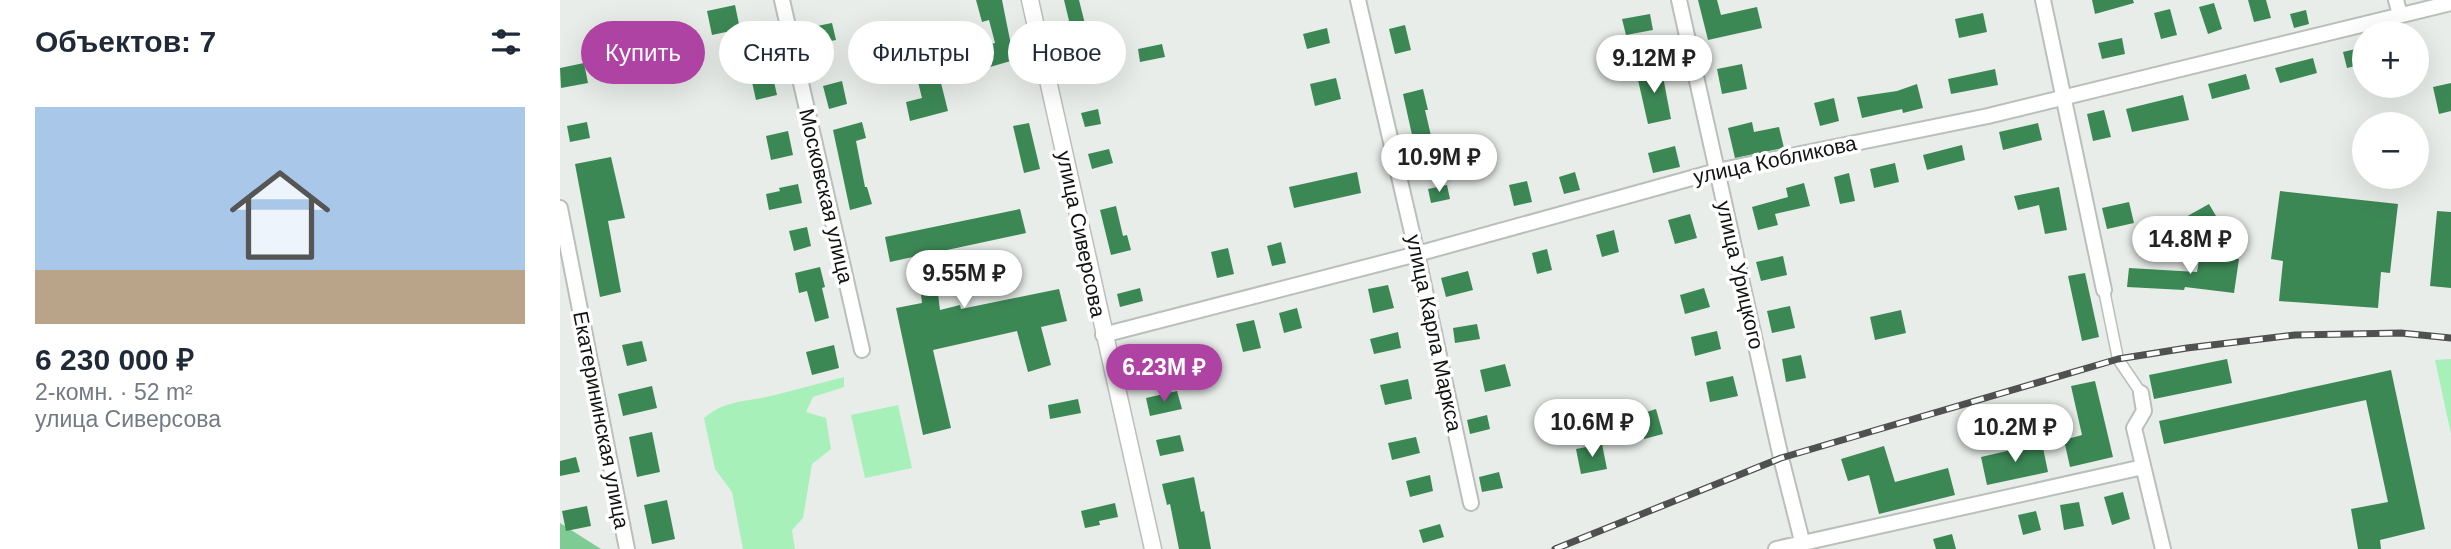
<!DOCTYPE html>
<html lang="ru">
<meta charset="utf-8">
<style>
:root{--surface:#fff;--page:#f6f6f7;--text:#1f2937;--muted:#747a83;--line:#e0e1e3;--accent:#af43a4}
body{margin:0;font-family:Arial,sans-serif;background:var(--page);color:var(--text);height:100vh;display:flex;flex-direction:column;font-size:26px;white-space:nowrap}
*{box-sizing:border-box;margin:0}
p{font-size:23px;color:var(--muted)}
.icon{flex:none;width:38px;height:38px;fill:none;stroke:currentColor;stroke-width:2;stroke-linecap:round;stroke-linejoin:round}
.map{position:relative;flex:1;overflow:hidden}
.panel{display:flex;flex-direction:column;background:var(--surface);width:560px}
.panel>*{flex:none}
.guide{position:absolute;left:21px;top:21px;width:665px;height:63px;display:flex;gap:14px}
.buttons{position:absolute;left:1792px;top:21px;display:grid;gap:14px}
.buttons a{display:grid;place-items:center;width:77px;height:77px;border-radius:50%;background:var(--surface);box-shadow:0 7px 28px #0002;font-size:35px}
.price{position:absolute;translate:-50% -60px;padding:0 16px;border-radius:24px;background:#fff;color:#222;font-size:23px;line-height:46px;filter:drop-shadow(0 2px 4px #0008)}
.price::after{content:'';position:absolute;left:50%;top:42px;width:21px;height:16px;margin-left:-10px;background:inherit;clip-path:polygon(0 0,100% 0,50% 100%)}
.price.on{background:var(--accent);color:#fff}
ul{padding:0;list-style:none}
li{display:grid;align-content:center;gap:14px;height:371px;padding:0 35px}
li+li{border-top:2px solid var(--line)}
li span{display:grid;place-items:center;height:217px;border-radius:0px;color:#555}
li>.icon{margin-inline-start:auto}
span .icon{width:126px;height:126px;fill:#fffc;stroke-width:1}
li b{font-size:30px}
h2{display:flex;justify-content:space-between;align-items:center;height:84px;padding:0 35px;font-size:30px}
.pill{padding:0 24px;border-radius:32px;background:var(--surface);box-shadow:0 7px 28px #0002;font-size:24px;line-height:63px}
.pill.on{background:var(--accent);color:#fff}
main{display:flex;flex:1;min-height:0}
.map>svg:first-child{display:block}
</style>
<main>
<section class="panel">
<h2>Объектов: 7<svg class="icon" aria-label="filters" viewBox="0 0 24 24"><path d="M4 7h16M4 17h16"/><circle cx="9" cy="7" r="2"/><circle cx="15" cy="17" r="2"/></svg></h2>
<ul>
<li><span style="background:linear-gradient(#a9c7e8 75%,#b9a48a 0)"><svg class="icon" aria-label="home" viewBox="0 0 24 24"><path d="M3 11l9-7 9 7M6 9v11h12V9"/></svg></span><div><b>6 230 000 ₽</b><p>2-комн. · 52 m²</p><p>улица Сиверсова</p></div></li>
</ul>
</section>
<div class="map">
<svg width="1891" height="549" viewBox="0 0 1891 549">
<rect width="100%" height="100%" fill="#e8ede9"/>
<path fill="#a7f0ba" d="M1891,359V434L1875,360Z
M284,377V387L253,397L246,412L266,418L271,449L252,464L243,518L232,530L235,549H183L172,492L155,469L144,418C166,399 189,402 215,395C238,389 261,383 284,377Z
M338,405L352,468L305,478L291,415Z"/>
<path fill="#7ecb93" d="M0,523L41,549H0Z"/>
<path fill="#3c8855" d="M416,0H442L454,60L430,67L424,46L435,43L429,20L422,22Z
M504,0H519L525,24L534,22L538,35L505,43L502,31L511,29Z
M1138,0H1157L1161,15L1197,7L1202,28L1148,40Z
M1532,0H1573L1574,3L1535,14Z
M1688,0H1706L1711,18L1694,22Z
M1654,3L1662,29L1648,34L1639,7Z
M175,5L180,29L152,35L147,11Z
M1610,9L1617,35L1601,39L1594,13Z
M1746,10L1749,24L1734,28L1730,14Z
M1423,13L1427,32L1399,38L1395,19Z
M1090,14L1093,30L1066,35L1062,19Z
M272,23L276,40L255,44L252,27Z
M845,25L851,50L835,54L829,29Z
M767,28L770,43L747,49L743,34Z
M369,35L388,111L350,121L346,102L362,98L351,54L336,58L333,44Z
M1562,38L1565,54L1542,59L1538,43Z
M602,44L605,57L580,62L578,49Z
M1804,47V64L1787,68L1783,52Z
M1753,58L1757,73L1720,83L1715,68Z
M24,63L28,83L1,88L0,68Z
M210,64L217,95L196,100L192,82L197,81L194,68Z
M1182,64L1187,89L1162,94L1157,69Z
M1101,66L1111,119L1088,124L1076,71Z
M1435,69L1438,85L1391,94L1388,79Z
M1686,74L1690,89L1652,99L1648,84Z
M776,78L781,99L755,106L750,84Z
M282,81L287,104L269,109L263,86Z
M1891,83V111L1879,114L1873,87Z
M1357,84L1363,108L1343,113L1342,109L1302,118L1297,97L1337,91Z
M863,89L868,110H865L872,140L854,144L843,94Z
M1623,95L1629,120L1572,132L1566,109Z
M1274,98L1279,121L1260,126L1254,103Z
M538,109L541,124L525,127L521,113Z
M1544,110L1551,137L1533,141L1527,114Z
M27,122L30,138L10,142L7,126Z
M302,122L306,138L296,141L305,187H307L312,204L290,210L273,130Z
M1192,122L1194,132L1219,127L1224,148L1175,158L1168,128Z
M469,123L480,169L464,173L453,126Z
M1478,123L1482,140L1443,150L1439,132Z
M228,131L233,155L211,160L206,136Z
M1402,145L1405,160L1367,170L1363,155Z
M1115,146L1120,167L1093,173L1088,153Z
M549,149L553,163L532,169L528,154Z
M51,157L65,218L48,221L61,292L40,297L15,164Z
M1335,163L1339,182L1314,188L1310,169Z
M797,172L801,193L734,208L729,187Z
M1015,172L1020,190L1004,194L999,177Z
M1289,173L1295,201L1280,204L1274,177Z
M967,181L972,202L954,206L949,185Z
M1244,183L1250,206L1215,214L1218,225L1198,230L1192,207L1228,197L1226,188Z
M238,184L242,203L209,210L206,194L220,191L219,188Z
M887,185L890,199L871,203L868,189Z
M1499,187L1507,230L1485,234L1479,205L1458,210L1454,196Z
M1720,191L1838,204L1830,273L1821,272L1818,308L1719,301L1723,261L1711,259Z
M1569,202L1574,223L1547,229L1542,208Z
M1649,204L1656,216L1630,230L1624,218Z
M556,206L563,236L567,235L571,250L551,255L540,210Z
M460,209L466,233L373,253L380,310L400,305L401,309L499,289L507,321L481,327L491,365L468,372L457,331L373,350L391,428L363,435L336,308L362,303L357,256L330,262L325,237Z
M1877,211L1891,212V288L1870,286Z
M1130,214L1137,238L1115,244L1108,220Z
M247,227L251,246L234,251L229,231Z
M1054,230L1059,252L1042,257L1036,235Z
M721,242L726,263L712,266L707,246Z
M668,248L674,274L657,278L651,252Z
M987,249L992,270L977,274L972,253Z
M1640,254L1679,259L1674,293L1625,287L1624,290L1567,287L1569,268L1637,272Z
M1223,256L1227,275L1201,281L1196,262Z
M260,267L265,287L262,288L269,318L255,322L247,291L239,293L235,273Z
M908,271L913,290L886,297L881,278Z
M1525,273L1539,337L1522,341L1508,276Z
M828,285L834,308L813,313L808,289Z
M580,288L583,301L560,307L557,294Z
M1144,288L1150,307L1125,314L1120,295Z
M1230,306L1235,328L1212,333L1207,311Z
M737,308L742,328L724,333L719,313Z
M1341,310L1346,333L1315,340L1310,317Z
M694,320L701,348L683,352L676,324Z
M917,324L920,339L895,343L893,328Z
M1157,331L1161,349L1135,356L1131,337Z
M838,332L841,348L814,354L810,339Z
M82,341L87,361L67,366L62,345Z
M596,344L598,354L604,353L608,371L576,377L570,349Z
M274,345L279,368L252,375L246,352Z
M1241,355L1246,378L1226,382L1222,359Z
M1667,359L1672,383L1594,399L1589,375Z
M945,364L951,386L925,392L920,370Z
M1831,370L1865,529L1820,540L1821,549H1798L1791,509L1828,502L1806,400L1604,444L1599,421Z
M1173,376L1178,396L1150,402L1146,382Z
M848,379L852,399L825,405L820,385Z
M1535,381L1553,457L1510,467L1504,440L1522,435L1511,386Z
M92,386L97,408L63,416L58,394Z
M617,391L622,409L590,416L586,398Z
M518,399L521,413L490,419L488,405Z
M1096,409L1103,434L1084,439L1077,415Z
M927,415L930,429L910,434L907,420Z
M92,432L100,472L77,477L69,437Z
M620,435L624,451L600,456L596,440Z
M856,437L860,453L832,460L828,443Z
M1482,443L1488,472L1427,485L1421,457Z
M1042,444L1047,469L1021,474L1016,449Z
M1324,446L1335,482L1388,468L1395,495L1319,514L1309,475L1288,481L1281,459Z
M16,457L20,472L0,476V461Z
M939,472L943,488L922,492L919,477Z
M870,475L873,491L850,497L846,481Z
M634,477L641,512L644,511L651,549H619L610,504L607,505L602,484Z
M1563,492L1570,519L1552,525L1544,497Z
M107,500L115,539L92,544L84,505Z
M1519,502L1524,526L1504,530L1500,505Z
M555,503L558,517L539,521L540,525L525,528L521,511Z
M27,506L31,526L6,531L2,511Z
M1476,511L1481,530L1463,535L1458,515Z
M880,524L884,537L863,543L859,530Z
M1392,534L1396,549H1376L1373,539Z"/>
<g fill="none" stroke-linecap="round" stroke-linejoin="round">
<defs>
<path id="pedestrian" d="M1544,290L1558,359L1581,393"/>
<path id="minor" d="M222,0L302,350
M798,0L857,254L911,503
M1119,0L1221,458L1244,549
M1483,0L1544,290
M1836,0L1840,15
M0,208L67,549
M543,335L857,254L1157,171L1428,116L1891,3
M1581,393L1584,411L1574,428L1603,549
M1216,549L1583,467"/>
<path id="tertiary" d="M470,0L593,549"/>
</defs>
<use href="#pedestrian" stroke="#b9bfba" stroke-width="13"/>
<use href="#minor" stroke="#b9bfba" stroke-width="18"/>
<use href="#tertiary" stroke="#b9bfba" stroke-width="19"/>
<use href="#pedestrian" stroke="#fff" stroke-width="10"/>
<use href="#minor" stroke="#fff" stroke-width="14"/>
<use href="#tertiary" stroke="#fff" stroke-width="16"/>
<defs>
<path id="rail" d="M995,549L1221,458L1558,359L1627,348L1735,335L1841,333L1891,338"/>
</defs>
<use href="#rail" stroke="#4e514f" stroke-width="7"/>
<use href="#rail" stroke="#fff" stroke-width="4.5" stroke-dasharray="13" stroke-linecap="butt"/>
</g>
<g text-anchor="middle" stroke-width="7" stroke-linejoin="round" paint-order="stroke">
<g font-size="21" fill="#111311" stroke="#fff">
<text transform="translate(1215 160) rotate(-12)" y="7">улица Кобликова</text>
<text transform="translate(266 196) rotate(77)" y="7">Московская улица</text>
<text transform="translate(521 234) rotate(78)" y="7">улица Сиверсова</text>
<text transform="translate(1180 275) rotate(77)" y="7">улица Урицкого</text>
<text transform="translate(874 333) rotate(78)" y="7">улица Карла Маркса</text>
<text transform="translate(41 420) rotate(79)" y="7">Екатерининская улица</text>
</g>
</g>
</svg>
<div class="buttons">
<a>+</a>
<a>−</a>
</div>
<b class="price" style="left:1094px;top:95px">9.12M ₽</b>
<b class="price" style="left:879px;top:194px">10.9M ₽</b>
<b class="price" style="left:1630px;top:276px">14.8M ₽</b>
<b class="price" style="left:404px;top:310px">9.55M ₽</b>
<b class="price on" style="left:604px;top:404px">6.23M ₽</b>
<b class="price" style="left:1032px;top:459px">10.6M ₽</b>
<b class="price" style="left:1455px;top:464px">10.2M ₽</b>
<div class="guide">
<a class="pill on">Купить</a>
<a class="pill">Снять</a>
<a class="pill">Фильтры</a>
<a class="pill">Новое</a>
</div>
</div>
</main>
